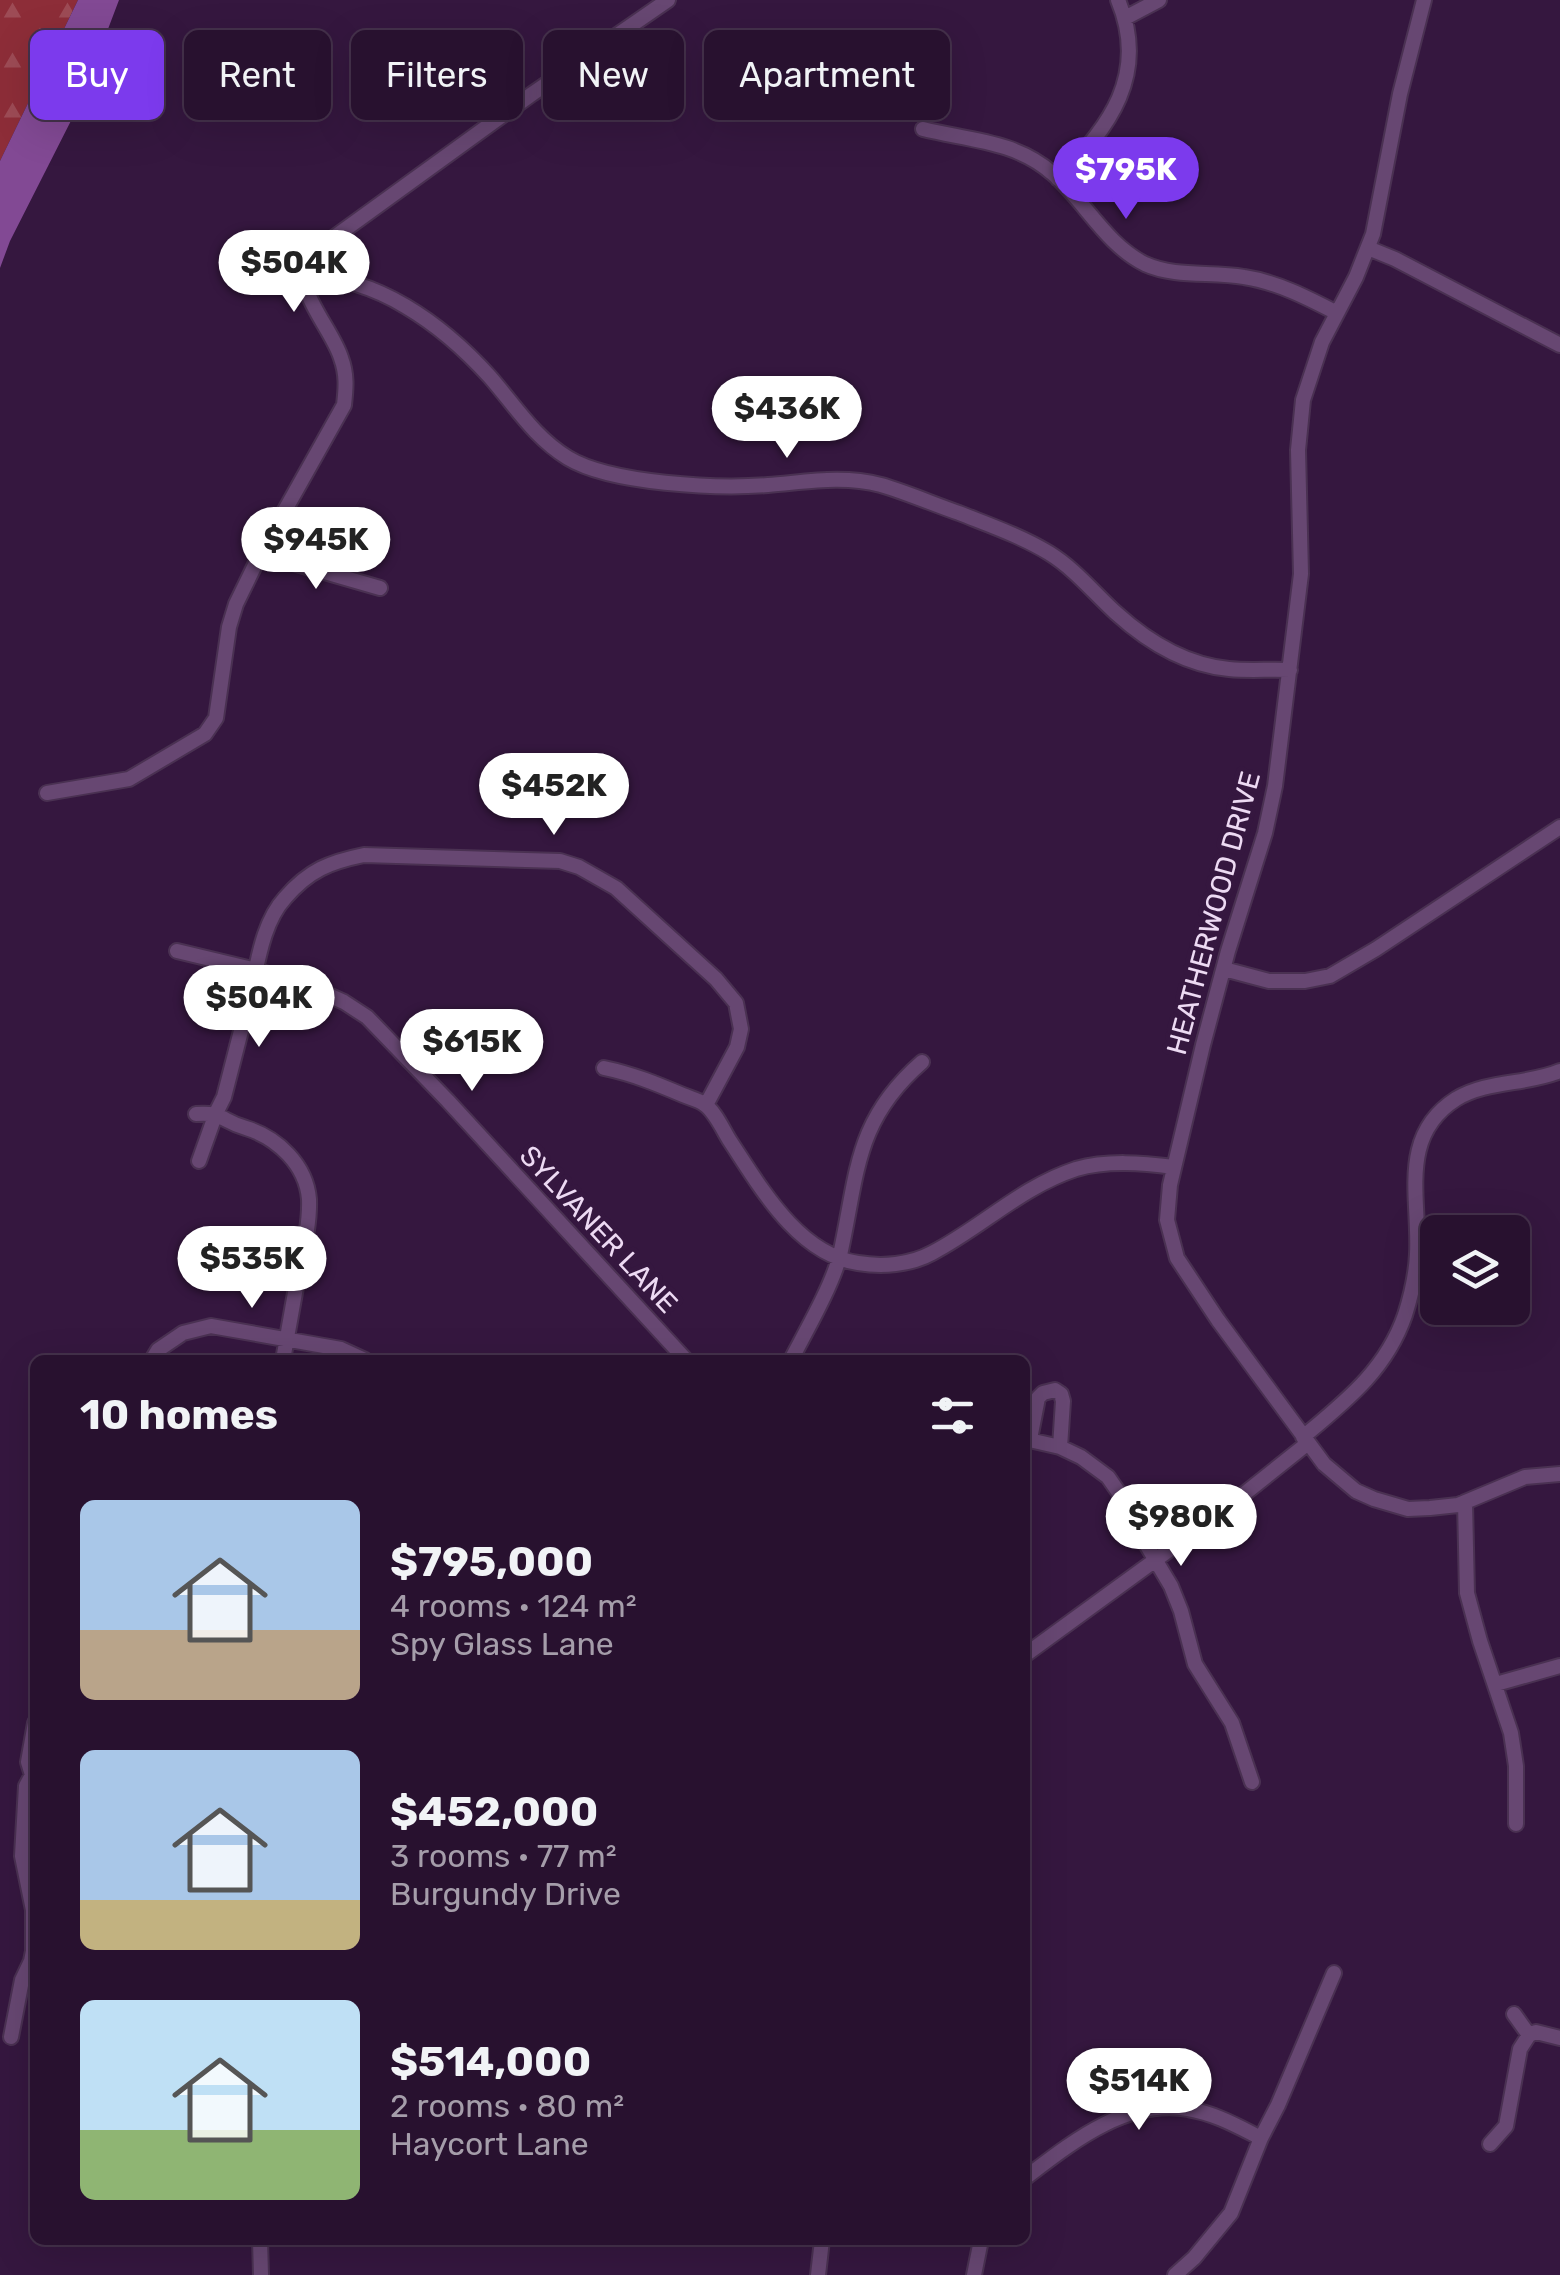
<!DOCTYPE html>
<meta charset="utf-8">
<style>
:root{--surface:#28112f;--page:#301a37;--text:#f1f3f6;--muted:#a59daa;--line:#44314b;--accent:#7c3aed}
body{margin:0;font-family:Rubik,sans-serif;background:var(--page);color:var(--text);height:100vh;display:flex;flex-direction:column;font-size:38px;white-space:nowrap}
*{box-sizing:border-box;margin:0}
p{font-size:32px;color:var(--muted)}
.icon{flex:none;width:55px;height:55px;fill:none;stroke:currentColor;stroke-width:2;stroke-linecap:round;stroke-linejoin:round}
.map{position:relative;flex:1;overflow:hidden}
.details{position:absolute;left:30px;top:1355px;width:1000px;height:890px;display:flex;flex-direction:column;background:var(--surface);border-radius:15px;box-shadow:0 10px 40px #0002,0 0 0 2px var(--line)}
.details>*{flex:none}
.top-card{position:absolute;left:30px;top:30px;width:1000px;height:90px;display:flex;gap:20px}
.tools{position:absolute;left:1420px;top:1215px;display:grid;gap:20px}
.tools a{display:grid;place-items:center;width:110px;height:110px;border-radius:15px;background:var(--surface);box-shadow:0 10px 40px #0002,0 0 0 2px var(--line);font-size:50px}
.price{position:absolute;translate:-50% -85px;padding:0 22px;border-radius:35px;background:#fff;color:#222;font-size:32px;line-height:65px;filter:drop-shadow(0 2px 5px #0008)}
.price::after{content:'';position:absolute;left:50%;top:60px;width:30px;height:22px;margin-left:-15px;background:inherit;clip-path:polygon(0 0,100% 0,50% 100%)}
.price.active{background:var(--accent);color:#fff}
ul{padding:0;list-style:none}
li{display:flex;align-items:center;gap:30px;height:250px;padding:0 50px}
li span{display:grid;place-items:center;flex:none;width:280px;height:200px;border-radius:15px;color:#555}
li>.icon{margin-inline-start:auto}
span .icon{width:120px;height:120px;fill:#fffc;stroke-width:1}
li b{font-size:42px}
h2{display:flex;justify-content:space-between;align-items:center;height:120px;padding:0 50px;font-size:42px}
.chip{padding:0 35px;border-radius:15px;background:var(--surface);box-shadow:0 10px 40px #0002,0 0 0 2px var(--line);font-size:35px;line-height:90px}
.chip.active{background:var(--accent);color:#fff}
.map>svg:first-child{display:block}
</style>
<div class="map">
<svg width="1560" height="2275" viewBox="0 0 1560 2275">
<defs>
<pattern id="forest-firs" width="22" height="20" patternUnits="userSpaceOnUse" patternTransform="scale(2.5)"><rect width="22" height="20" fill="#8d2d38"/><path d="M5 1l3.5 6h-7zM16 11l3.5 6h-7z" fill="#9d4b55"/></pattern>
</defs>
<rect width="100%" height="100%" fill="#35173f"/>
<path fill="url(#forest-firs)" d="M0,0H78L0,161Z"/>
<path fill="#824994" d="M78,0H119L80,103L10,241L0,268V161Z"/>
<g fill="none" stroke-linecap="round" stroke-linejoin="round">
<defs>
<path id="minor" d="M1424,0L1400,94L1373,234L1356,277L1322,342L1303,400L1298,450L1301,574L1275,786L1265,833L1228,951L1203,1045L1170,1185L1167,1220L1177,1258L1218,1320L1324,1464L1356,1491L1374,1499L1408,1509L1430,1508L1458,1505L1525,1477L1560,1474
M1125,18L1159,0
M923,129C968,140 1016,141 1052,173C1085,201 1105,244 1145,264C1176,278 1212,271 1244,277C1277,282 1308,298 1337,313
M1058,179C1110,127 1149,74 1118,0
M1368,248L1395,259L1560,345
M302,277C375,274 443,325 490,377C516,407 534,437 568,458C611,484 718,489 768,485C807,482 842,475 881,485C908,493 933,504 959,513C989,525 1021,536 1049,553C1075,569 1094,593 1116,613C1148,642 1185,665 1229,669C1249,671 1270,669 1290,670
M271,551L290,562L380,588
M47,793L129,779L205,734L216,718L229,627L236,604L255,565L271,551L275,528L344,405C346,388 347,374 341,358C332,328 291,288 307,257L532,94L668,0
M177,951L256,970L315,989L344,1002L367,1017L448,1101L686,1360
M1224,969L1269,981H1305L1330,976L1376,949L1560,827
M604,1068C633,1074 657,1084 683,1095C690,1098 699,1100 704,1104C715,1111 723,1130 730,1141C761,1188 798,1254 858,1263C882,1267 910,1265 932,1253C982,1227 1021,1187 1076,1169C1107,1160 1143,1163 1174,1167
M196,1114C224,1112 221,1121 246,1128C278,1138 306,1165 309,1199C310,1224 303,1251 298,1276C293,1304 288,1332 283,1360
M199,1161L216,1113L224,1097C233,1062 242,1027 251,992C258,961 263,922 285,898C309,870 330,862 364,855L560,861L579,867L616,888L716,979L736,1003L741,1029L737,1047L706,1105
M152,1360L158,1350L183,1333L211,1326L341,1349L365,1360
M791,1360C806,1331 832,1286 840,1255C858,1174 854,1121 922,1062
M1303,1437C1346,1401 1386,1370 1405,1315C1411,1296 1416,1274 1417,1254C1420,1198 1398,1136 1456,1099C1487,1080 1527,1085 1560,1071
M1025,1439L1060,1447L1081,1457L1108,1477L1126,1503L1146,1544L1171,1586L1181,1611L1195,1664L1232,1723L1252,1782
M1030,1439L1038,1398L1043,1393L1055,1390L1061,1394L1063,1401L1060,1447
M1465,1502L1467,1593L1480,1641L1511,1733L1516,1766V1824
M1025,1655L1224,1510L1308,1443
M1496,1684L1560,1666
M1514,2014L1529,2035
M1529,2035L1536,2032L1560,2038
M11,2037L22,1980L31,1961L33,1951V1910L22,1856L26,1786L32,1775L28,1762L35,1723
M1490,2144L1506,2126L1520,2049L1529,2035
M1025,2178C1071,2143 1126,2098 1188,2109C1214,2113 1237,2126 1261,2138
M260,2240L261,2275
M818,2275L822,2240
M974,2275L981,2240
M1175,2275L1194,2258L1231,2213L1261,2138L1278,2105L1334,1973"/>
</defs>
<use href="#minor" stroke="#4a3152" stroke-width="18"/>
<use href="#minor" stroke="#674772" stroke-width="14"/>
</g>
<g text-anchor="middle" stroke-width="10" stroke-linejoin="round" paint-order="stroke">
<g font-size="28" fill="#eddaf3" stroke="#35173f">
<text transform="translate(1213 913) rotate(-75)" y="10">HEATHERWOOD DRIVE</text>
<text transform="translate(599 1229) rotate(47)" y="10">SYLVANER LANE</text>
</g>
</g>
</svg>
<div class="tools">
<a><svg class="icon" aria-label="layers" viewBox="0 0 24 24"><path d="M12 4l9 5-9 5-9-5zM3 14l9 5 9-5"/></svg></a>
</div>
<b class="price active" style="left:1126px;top:222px">$795K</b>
<b class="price" style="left:294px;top:315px">$504K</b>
<b class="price" style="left:787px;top:461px">$436K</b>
<b class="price" style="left:316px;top:592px">$945K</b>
<b class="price" style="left:554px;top:838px">$452K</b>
<b class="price" style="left:259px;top:1050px">$504K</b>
<b class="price" style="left:472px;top:1094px">$615K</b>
<b class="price" style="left:252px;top:1311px">$535K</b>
<b class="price" style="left:1181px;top:1569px">$980K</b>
<b class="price" style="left:1139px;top:2133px">$514K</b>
<div class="top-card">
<a class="chip active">Buy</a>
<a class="chip">Rent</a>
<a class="chip">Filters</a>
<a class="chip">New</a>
<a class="chip">Apartment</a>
</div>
<section class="details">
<h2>10 homes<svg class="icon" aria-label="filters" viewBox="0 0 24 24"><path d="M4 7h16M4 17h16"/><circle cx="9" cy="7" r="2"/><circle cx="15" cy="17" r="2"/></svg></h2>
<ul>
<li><span style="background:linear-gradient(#a9c7e8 65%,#b9a48a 0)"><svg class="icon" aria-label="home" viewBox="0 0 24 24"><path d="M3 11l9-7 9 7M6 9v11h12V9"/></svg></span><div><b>$795,000</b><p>4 rooms · 124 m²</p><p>Spy Glass Lane</p></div></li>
<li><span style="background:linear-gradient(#a9c7e8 75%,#c2b280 0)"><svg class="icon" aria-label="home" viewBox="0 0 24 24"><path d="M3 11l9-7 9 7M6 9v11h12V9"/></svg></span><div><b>$452,000</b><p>3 rooms · 77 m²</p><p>Burgundy Drive</p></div></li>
<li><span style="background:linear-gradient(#bfe0f5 65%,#8fb573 0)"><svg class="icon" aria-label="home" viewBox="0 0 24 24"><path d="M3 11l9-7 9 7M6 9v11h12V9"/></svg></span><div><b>$514,000</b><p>2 rooms · 80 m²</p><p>Haycort Lane</p></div></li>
</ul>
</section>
</div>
